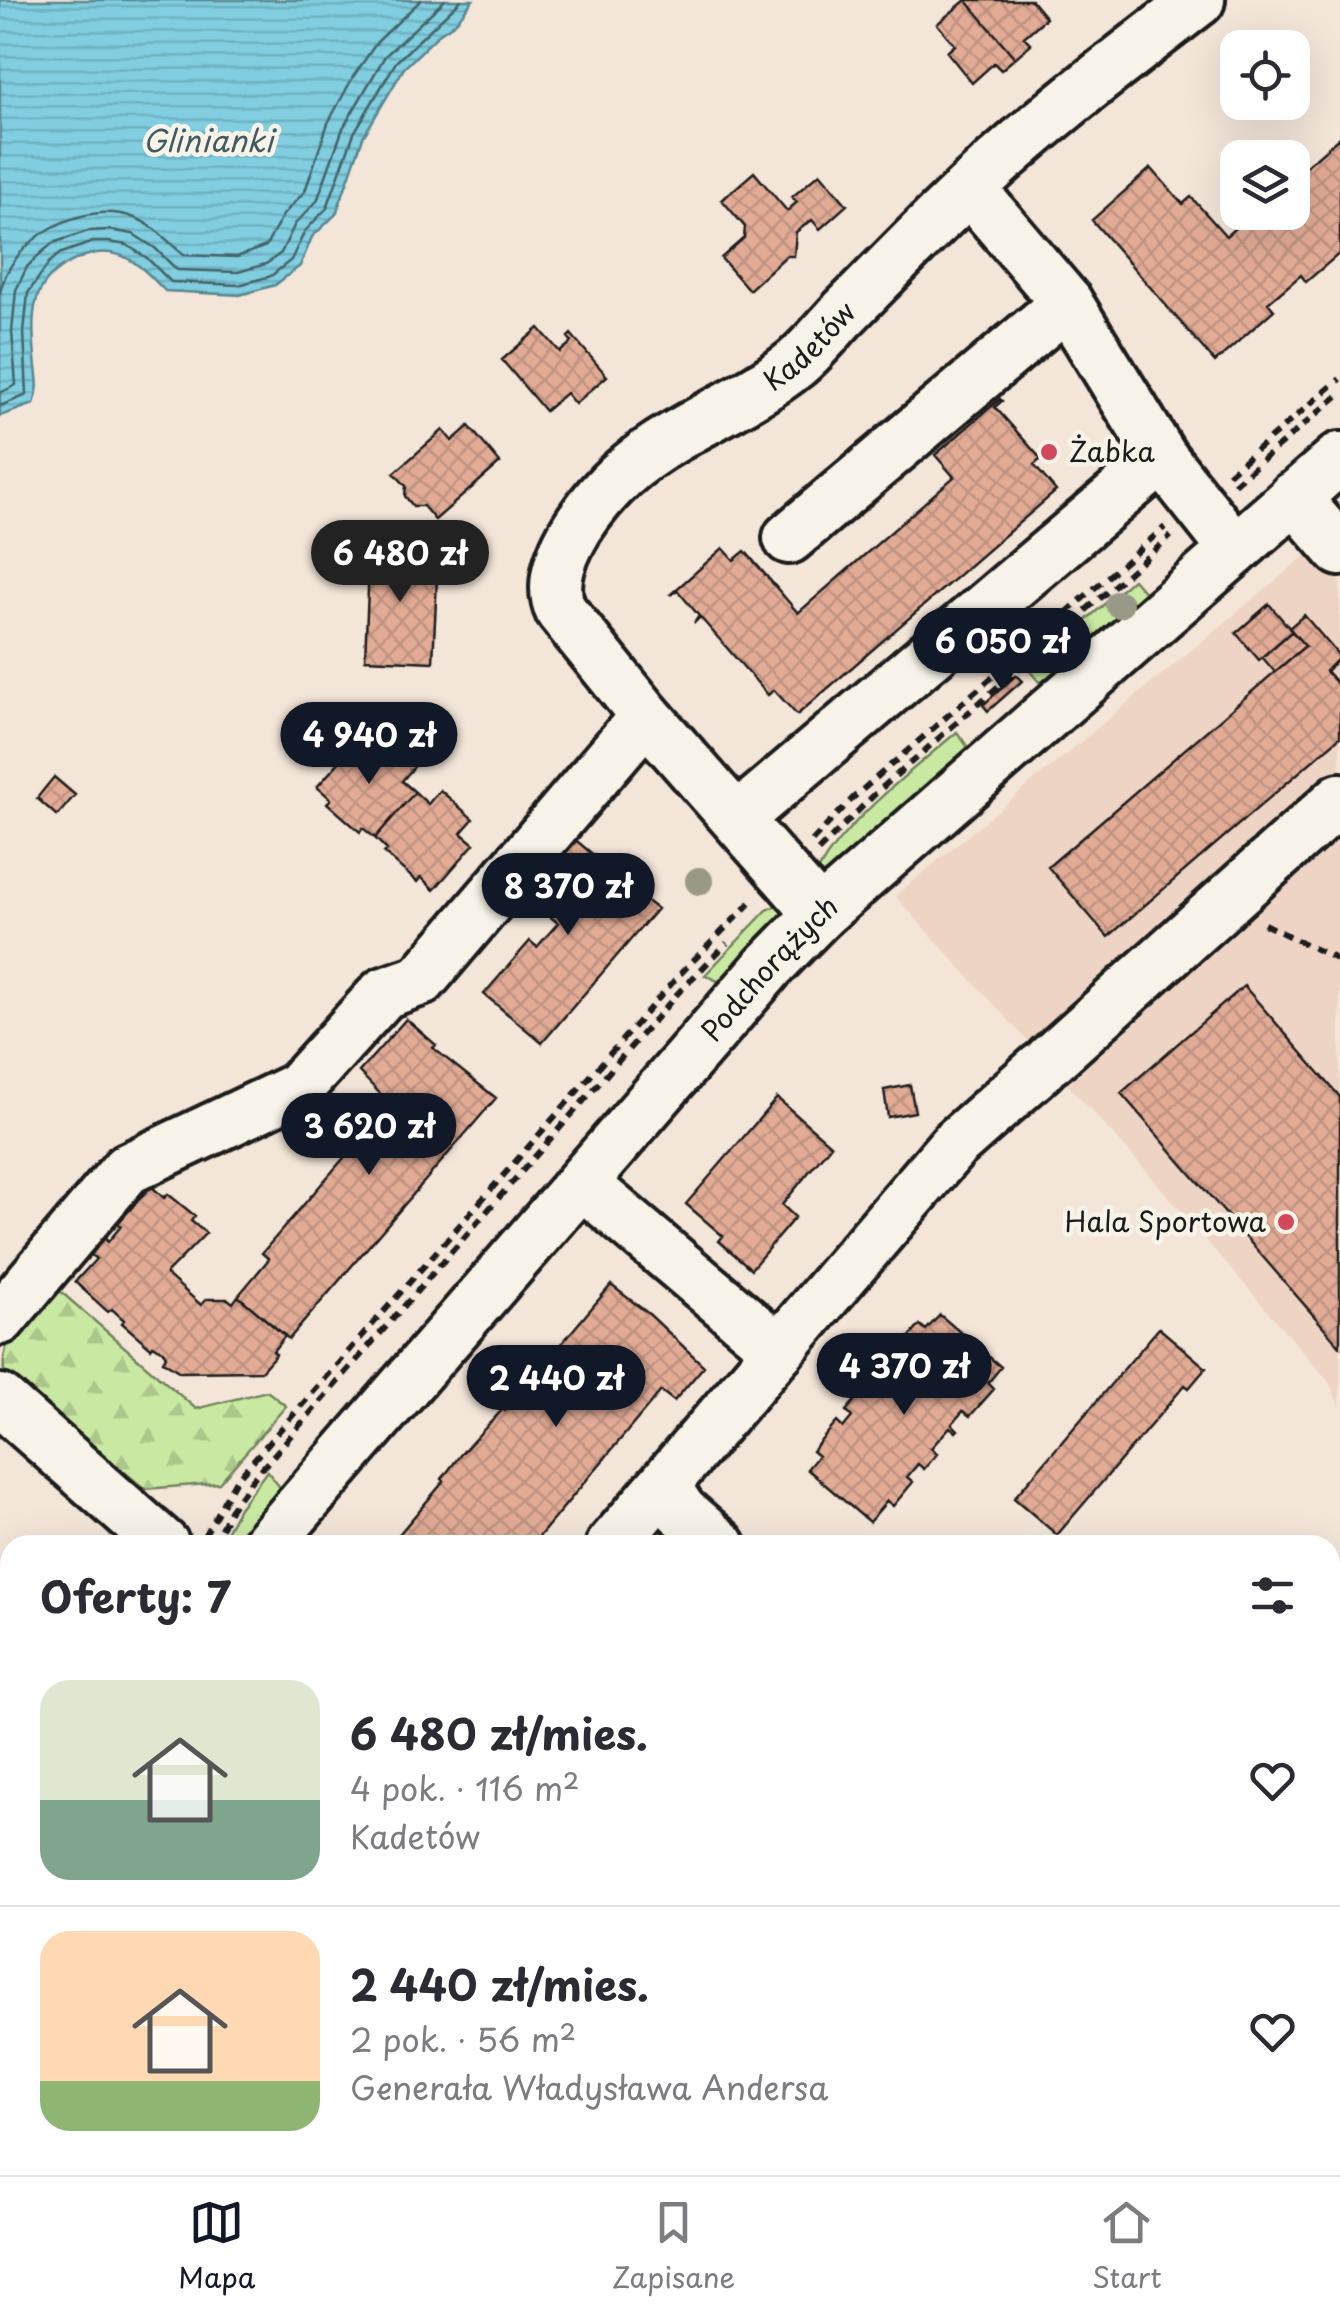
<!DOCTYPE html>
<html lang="pl">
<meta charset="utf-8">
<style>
:root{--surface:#fff;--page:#f2f2f3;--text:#2b2b33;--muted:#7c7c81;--line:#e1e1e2;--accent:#111827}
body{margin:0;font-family:"Playpen Sans",sans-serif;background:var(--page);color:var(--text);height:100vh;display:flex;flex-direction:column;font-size:38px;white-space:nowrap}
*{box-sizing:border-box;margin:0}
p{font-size:32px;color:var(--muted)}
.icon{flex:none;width:55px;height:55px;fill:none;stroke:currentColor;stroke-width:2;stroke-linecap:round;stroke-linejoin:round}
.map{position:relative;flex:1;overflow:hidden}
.side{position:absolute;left:0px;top:1535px;width:1340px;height:640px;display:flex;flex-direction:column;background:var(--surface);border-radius:30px 30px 0 0;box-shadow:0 10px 40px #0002}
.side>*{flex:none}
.fabs{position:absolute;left:1220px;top:30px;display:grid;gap:20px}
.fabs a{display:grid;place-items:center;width:90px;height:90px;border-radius:20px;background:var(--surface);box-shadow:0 10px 40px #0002;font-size:50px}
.price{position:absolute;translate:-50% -85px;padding:0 22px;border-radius:35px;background:var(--accent);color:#fff;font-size:32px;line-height:65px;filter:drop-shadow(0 2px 5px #0008)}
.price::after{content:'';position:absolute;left:50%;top:60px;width:30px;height:22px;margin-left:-15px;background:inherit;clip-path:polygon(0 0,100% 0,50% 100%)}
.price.selected{background:#222;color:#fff}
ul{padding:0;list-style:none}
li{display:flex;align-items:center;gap:30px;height:250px;padding:0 40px}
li+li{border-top:2px solid var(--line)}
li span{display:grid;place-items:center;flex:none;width:280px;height:200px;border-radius:30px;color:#555}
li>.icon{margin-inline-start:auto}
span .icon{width:120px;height:120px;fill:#fffc;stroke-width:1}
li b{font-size:42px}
h2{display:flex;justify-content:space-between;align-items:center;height:120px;padding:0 40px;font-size:42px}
.dock{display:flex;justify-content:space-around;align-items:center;height:140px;border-top:2px solid var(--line);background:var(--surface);font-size:28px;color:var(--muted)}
.dock a{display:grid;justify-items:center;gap:5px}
.dock .selected{color:var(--accent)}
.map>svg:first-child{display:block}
</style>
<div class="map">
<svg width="1340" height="2175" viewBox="0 0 1340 2175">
<defs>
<pattern id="forest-firs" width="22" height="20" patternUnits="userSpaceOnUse" patternTransform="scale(2.5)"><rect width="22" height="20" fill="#c9e9a2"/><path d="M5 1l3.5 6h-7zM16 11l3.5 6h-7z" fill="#acc78b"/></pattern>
<pattern id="water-rules" width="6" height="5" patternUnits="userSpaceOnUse" patternTransform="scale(2.5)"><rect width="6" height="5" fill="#80cedf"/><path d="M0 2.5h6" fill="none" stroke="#6eb0bf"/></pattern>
<pattern id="building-cross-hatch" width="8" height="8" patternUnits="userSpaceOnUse" patternTransform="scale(2.5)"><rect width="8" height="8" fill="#e1ab96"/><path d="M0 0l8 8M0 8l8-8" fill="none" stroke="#c09381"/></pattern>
</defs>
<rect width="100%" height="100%" fill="#f3e5d8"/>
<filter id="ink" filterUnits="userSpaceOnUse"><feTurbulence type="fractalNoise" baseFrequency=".01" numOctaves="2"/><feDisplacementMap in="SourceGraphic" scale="20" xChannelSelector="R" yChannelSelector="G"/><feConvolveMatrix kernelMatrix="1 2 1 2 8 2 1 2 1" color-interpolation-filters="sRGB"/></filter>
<g filter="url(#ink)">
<path fill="#eed4c4" d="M1340,527V1407L1329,1382L1143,1167L895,896Z"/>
<path fill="#c9e9a2" stroke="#72825f" stroke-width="2.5" d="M1133,579L1154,603L1089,644L1040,683L1029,670Z
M957,732L970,750L931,781L835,880L815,879C829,835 919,764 957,732Z
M786,901L788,914L724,984L705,975L767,910Z
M267,1471L282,1490L274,1509L241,1545H219L239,1508Z"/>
<path fill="url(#forest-firs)" stroke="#72825f" stroke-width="2.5" d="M53,1285L196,1409L267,1391L286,1406L219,1483L145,1489L4,1372C0,1335 29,1310 53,1285Z"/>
<path fill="url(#water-rules)" stroke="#588791" stroke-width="2.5" d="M0,0H473L455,23L440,33L404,68L363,137L336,214L312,237L300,266L275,285L240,295L165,291C142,267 121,243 85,256C33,275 30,305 35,357C36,375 41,386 34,404L0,416Z"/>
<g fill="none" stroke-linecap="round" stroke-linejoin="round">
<path stroke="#44636a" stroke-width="2.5" d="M0,293C10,239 83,198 135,218C154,225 168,242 184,255L237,257L266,246L283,215L305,191L328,123L353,77L377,42L421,0
M0,393L16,385L12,332L16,290L27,267L40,254L53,243L88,231L109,230L133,234L155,248L177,270L238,272L266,264L281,253L295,224L317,201L343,128L385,56L445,0
M0,406L27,395L24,332L28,293L49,263L59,254L93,242H109L127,245L147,258L171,282L239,285L271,276L291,260L305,231L327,208L354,133L396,62L461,0"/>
</g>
<path fill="url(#building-cross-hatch)" stroke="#1c1c1c" stroke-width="2.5" d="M966,0H1031L1046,18L1024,37L1031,44L1015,58Z
M966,0L1015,58L1001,70L994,63L972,83L947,52L955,45L937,24Z
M1340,137V253L1306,282L1301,275L1268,303L1274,310L1215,362L1092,220L1151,168L1183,204L1191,197L1226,236L1250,215L1248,212H1292V178Z
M754,172L787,211L797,202L792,197L820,173L847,205L820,229L812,220L796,232L794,256H786L749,290L721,258L744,238L745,227L722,200Z
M539,328L560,352L572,342L568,337L571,334L607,376L575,404L566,393L545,411L502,360Z
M1000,399L1002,401L995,407L1041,459L1034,465L1056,491L797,715L774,690L768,695L700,617L694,623L699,616L678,591L670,595L723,548L734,560L745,551L798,613L954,477L935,455Z
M469,426L500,463L435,520L423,506H413L405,496L406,486L394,473L443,430L452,441Z
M370,542L422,544L421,578L437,579L433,662L365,659Z
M1269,604L1292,631L1259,660L1236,633Z
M1304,615L1340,657L1326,671L1340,687V737L1108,937L1048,867L1305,646L1289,628Z
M1292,631L1305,646L1275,672L1262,657Z
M1016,675L1022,681L988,711L983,705Z
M383,740L414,767L402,781L415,792L375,838L363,828L360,832L327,803L331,799L317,787L357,742L371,753Z
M54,777L75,795L57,816L37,798Z
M440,790L473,819L461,833L474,844L434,890L421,877L417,882L384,853L387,850L375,838L415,792L428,804Z
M566,832L596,857L593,861L657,909L542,1043L484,994L530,941L537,947L558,923L537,906L541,901L521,885Z
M1244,986L1340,1097V1346L1121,1093Z
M406,1019L436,1045L433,1048L496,1098L289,1339L238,1296L269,1259L262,1253L349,1152L356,1158L397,1111L359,1072Z
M910,1085L915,1112L888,1117L884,1090Z
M777,1098L831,1145L782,1205L795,1217L751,1269L719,1241L723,1236L686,1204Z
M151,1186L164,1198L168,1194L195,1216L191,1221L206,1233L166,1274L201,1305L206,1299H228L233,1303L238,1296L285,1336L273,1351L276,1354L261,1371L180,1372L163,1361L166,1356L163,1351L153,1345L151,1348L122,1323L124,1320L112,1309L108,1312L75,1282L96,1259L91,1255L104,1238L108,1242L121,1226L118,1223Z
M611,1285L650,1315L704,1366L674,1401L661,1391L532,1545H390L444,1481L442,1479L461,1454L503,1409L505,1411Z
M940,1315L1001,1367L988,1383L994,1389L970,1416L963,1411L952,1424L958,1430L956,1432L950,1427L931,1448L937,1454L924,1469L918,1464L907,1477L913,1482L893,1506L887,1501L869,1522L807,1469L818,1456L812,1451L837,1422L843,1428L852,1417L846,1411L864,1390L872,1398L890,1376L882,1369L896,1354L902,1359L913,1346L907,1340L920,1325L926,1330Z
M1159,1328L1206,1368L1189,1388L1185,1385L1057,1535L1014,1498Z
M10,1981V2146L0,2157V1992Z
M1025,2165H1140L1131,2175H1016Z"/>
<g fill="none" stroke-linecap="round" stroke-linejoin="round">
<defs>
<g id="minor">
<path d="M970,189L1067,303L1162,458L1235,550"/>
<path d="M1294,497L1340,550"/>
<path d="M789,538L1067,303"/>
<path d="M737,819L1162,458"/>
<path id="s1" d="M820,914L646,716L561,611C542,570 583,514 611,485C662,432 738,410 795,364C812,350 827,331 842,315C879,278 916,239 954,203C1030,129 1116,64 1199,0"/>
<path d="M1050,1060L1340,799"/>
<path d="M582,1183L779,1350"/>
<path d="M0,1319L127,1169L298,1088L384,993L421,980L646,716"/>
<path d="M0,1400L164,1545"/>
<path d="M664,1486L681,1511L720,1545"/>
<path id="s2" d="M267,1545L769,966L820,914L1340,458"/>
<path d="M612,1545L954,1145L1041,1068"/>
<path d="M0,1854L10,1842"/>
<path d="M1330,1888L1340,1877"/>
<path d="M57,2175L65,2165"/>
<path d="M930,2175L938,2165"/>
</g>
</defs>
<use href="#minor" stroke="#1c1c1c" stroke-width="58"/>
<path stroke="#1c1c1c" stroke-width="6" stroke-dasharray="10 8" stroke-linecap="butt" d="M1228,474L1340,379
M1234,484L1340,394
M812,841L854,797L1165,527
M818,851L877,792L1171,536
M1264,924L1340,961
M204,1536L236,1480L680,974L754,899
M213,1545L230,1510L251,1481L678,993L727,943
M0,1776L10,1765
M368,2175L377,2165"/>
<use href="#minor" stroke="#f7f3e8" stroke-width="50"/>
</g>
<g fill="#999987">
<circle cx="1119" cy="604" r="14"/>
<circle cx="1066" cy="650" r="14"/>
<circle cx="699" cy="881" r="14"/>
</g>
</g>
<g fill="#d1495b" stroke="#f7f3e8" stroke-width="4">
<circle cx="1049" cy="452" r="10"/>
<circle cx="1286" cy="1222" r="10"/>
</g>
<g text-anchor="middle" stroke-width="9" stroke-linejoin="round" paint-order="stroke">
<g font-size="28" fill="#1c1c1c" stroke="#f7f3e8">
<text dy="10" stroke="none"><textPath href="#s1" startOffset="785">Kadetów</textPath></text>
<text dy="10" stroke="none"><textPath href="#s2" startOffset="765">Podchorążych</textPath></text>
</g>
<g font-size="28" fill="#1c1c1c" stroke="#f7f3e8" text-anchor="start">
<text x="1069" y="462">Żabka</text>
<text x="1266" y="1232" text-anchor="end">Hala Sportowa</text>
</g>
<g font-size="30" font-style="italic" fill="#3f5a60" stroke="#f7f3e8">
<text x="208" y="152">Glinianki</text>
</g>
</g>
</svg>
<div class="fabs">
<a><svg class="icon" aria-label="locate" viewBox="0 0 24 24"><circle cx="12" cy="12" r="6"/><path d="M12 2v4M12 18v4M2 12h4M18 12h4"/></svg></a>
<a><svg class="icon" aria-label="layers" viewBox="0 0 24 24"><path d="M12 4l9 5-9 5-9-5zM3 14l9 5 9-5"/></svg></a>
</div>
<b class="price selected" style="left:400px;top:605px">6 480 zł</b>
<b class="price" style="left:1002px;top:693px">6 050 zł</b>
<b class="price" style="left:369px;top:787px">4 940 zł</b>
<b class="price" style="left:568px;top:938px">8 370 zł</b>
<b class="price" style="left:369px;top:1178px">3 620 zł</b>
<b class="price" style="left:904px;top:1418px">4 370 zł</b>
<b class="price" style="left:556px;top:1430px">2 440 zł</b>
<section class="side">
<h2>Oferty: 7<svg class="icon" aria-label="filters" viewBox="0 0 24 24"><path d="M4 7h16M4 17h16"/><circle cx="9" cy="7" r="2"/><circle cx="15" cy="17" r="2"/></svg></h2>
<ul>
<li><span style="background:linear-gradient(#dfe7d0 60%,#7fa58c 0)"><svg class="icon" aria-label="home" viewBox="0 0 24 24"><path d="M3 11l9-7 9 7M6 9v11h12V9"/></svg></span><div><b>6 480 zł/mies.</b><p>4 pok. · 116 m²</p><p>Kadetów</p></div><svg class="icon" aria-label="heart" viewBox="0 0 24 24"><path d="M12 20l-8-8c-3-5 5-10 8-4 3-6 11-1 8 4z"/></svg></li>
<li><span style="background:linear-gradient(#ffd9b3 75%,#8fb573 0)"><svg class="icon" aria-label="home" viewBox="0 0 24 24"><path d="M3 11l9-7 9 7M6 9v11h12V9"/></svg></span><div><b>2 440 zł/mies.</b><p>2 pok. · 56 m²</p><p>Generała Władysława Andersa</p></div><svg class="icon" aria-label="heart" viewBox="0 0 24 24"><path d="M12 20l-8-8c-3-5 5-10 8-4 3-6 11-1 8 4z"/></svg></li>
</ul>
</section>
</div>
<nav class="dock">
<a class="selected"><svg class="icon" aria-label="map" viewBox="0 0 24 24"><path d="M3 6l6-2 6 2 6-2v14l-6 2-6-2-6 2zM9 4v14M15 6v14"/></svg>Mapa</a>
<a><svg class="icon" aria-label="saved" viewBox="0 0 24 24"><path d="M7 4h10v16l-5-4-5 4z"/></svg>Zapisane</a>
<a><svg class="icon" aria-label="home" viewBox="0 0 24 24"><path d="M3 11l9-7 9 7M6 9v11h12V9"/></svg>Start</a>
</nav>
